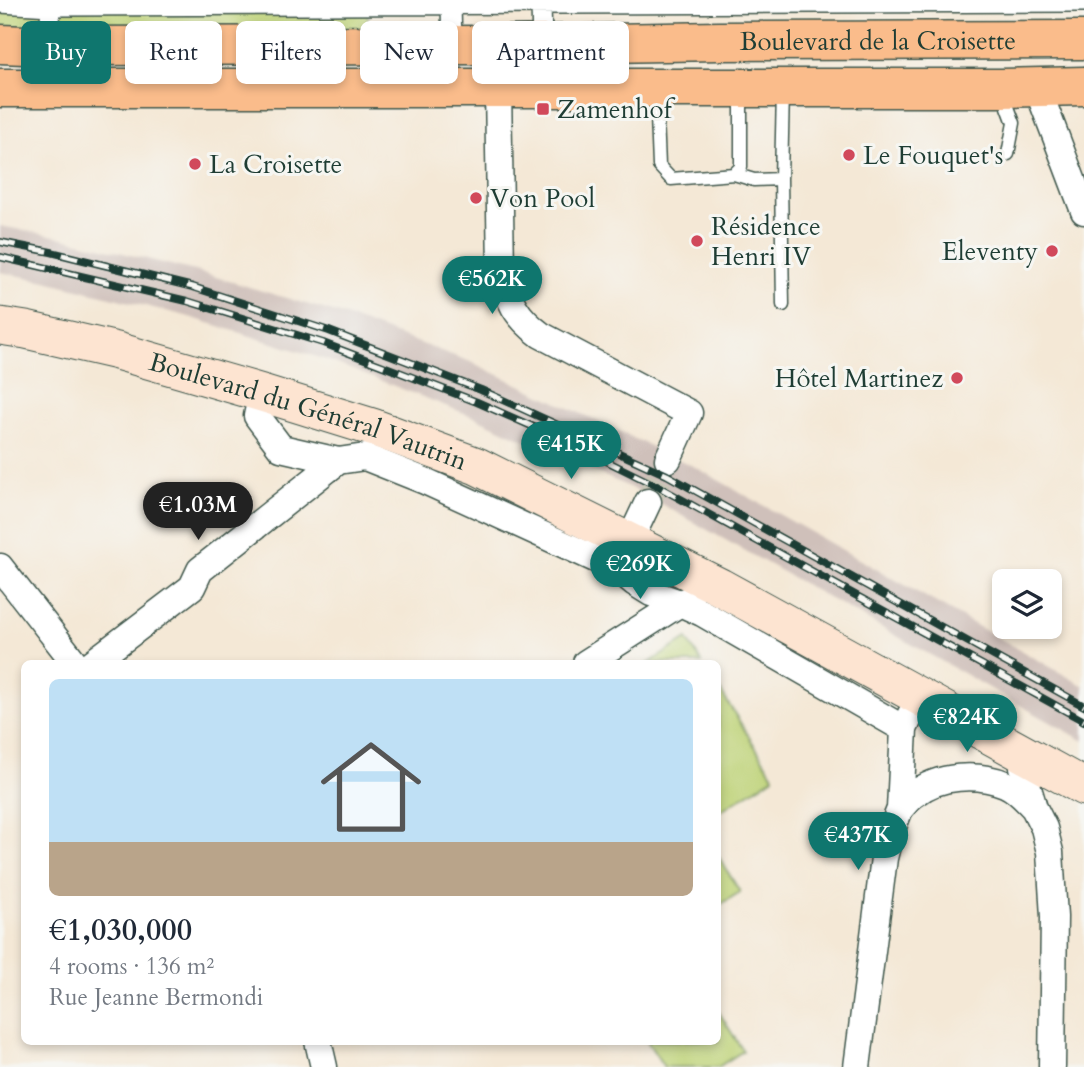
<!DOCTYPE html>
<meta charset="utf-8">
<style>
:root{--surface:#fff;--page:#f2f2f3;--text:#1f2937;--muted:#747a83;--line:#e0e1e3;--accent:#0f766e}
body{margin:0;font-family:Cardo,serif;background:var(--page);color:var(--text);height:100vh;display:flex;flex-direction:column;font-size:26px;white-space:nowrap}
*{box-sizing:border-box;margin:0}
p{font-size:23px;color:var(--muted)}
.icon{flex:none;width:38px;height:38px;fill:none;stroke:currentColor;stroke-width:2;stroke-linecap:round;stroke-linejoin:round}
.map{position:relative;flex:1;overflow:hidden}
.panel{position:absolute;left:21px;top:660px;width:700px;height:385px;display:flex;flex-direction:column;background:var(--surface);border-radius:10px;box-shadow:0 4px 10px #0003}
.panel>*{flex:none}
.banner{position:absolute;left:21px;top:21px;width:700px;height:63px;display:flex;gap:14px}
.tools{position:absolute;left:992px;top:569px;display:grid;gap:14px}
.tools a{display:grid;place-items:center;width:70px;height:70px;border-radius:10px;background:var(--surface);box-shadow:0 4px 10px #0003;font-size:35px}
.price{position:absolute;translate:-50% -60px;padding:0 16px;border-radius:24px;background:var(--accent);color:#fff;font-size:23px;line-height:46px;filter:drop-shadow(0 2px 4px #0008)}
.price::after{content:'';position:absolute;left:50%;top:42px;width:21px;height:16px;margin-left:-10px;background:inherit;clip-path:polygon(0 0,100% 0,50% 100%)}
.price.current{background:#222;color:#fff}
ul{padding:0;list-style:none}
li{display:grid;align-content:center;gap:14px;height:371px;padding:0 28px}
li+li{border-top:2px solid var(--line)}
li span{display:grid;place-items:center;height:217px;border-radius:10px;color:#555}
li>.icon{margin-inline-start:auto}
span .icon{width:126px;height:126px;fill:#fffc;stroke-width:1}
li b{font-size:30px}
.chip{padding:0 24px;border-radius:10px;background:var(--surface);box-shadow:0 4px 10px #0003;font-size:24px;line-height:63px}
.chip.current{background:var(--accent);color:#fff}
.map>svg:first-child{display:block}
</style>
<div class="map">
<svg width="1084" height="1067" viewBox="0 0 1084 1067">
<rect width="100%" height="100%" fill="#f6f6f2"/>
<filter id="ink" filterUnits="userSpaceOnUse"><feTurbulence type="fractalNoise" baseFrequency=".0143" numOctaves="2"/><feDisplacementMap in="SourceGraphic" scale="14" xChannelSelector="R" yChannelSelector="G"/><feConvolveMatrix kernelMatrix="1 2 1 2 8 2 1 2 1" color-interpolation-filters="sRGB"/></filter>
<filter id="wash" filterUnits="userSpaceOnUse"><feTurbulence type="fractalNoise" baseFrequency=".00686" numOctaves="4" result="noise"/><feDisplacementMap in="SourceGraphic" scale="28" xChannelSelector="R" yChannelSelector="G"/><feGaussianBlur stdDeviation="1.57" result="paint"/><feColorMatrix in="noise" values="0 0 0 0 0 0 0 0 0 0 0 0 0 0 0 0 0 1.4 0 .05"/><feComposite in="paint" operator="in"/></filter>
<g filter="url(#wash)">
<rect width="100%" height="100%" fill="#f4e8d6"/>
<path fill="#cfc0ba" d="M0,226L55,236L199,272L343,315L471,362L697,468L1084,686V741L638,491L472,416L327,360L186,316L46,281L0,272Z"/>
<path fill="#bdd276" stroke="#6e8855" stroke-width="2" d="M0,0H368V31L0,30Z
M687,639L702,663H649Z
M718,687L774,777L718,812Z
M718,856L740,892L718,906Z
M718,1011L743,1051L718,1067H664L647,1041H718Z"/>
</g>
<g filter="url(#ink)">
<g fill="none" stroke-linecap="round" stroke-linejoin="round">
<path stroke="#c9c6b6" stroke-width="26" stroke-dasharray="26 13" stroke-linecap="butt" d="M648,502L668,459"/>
<defs>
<path id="service" d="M656,91L659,166L671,179L734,174L741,167V92
M1002,91L1014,123L1008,154
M734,174L754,180L781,179L783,91
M781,179L783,305"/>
<path id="pedestrian" d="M0,3L51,6L1084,2
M541,4L542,44
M451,5L452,45
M50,46L49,37L51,6"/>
<path id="minor" d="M1037,87L1084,211
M498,88L501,271C509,301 515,316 541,335L689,413L668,459
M262,393L257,416L281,448L338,461L365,457L425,481L602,562L617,568
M648,502L617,568L635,583L651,593L680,603L702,613L904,729
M0,567L75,663
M92,663L192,587L200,570L338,461
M586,663L680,603L690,599
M1020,752L1026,781L1034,808L1044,828L1050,852L1054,917L1052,1067
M900,809C905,804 909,798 915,794C938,775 978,773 1005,784C1017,789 1025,799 1034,808
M318,1041L324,1067
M857,1067L884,858L890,834L900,809L904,729L911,714"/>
<g id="secondary">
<path id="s1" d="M0,326L26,330L117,351L262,393L375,428L477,466L720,587L1084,787"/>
</g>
<g id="primary">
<path id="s2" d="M0,44L50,46L499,45L719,41L1084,40"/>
<path d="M0,88H1001L1084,86"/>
</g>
</defs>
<use href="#service" stroke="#3f574c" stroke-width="15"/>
<use href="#pedestrian" stroke="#3f574c" stroke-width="22"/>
<use href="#minor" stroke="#3f574c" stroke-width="29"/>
<use href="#secondary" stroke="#3f574c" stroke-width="39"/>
<use href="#primary" stroke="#3f574c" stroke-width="41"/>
<use href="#service" stroke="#fff" stroke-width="12"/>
<use href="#pedestrian" stroke="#fff" stroke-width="19"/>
<use href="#minor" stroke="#fff" stroke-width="26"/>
<use href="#secondary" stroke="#fde4d1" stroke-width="37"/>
<use href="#primary" stroke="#fabc8b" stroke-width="38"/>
<defs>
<path id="rail" d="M0,242L51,252L193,287L329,331L481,390L667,475L1084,706
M0,257L187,301L323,343L477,402L570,443L659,487L1084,721"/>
</defs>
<use href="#rail" stroke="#1f3d34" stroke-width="8"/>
<use href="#rail" stroke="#f6f6f2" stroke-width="5" stroke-dasharray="16" stroke-linecap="butt"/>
</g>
</g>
<g fill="#d1495b" stroke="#f6f6f2" stroke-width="2.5">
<rect x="536" y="102" width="14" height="14" rx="3.5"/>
<circle cx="849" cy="155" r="7"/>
<circle cx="195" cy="164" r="7"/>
<circle cx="476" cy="198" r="7"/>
<circle cx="697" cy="241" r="7"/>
<circle cx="1052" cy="251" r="7"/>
<circle cx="957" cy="378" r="7"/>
</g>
<g text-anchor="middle" stroke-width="6" stroke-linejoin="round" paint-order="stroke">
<g font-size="26" fill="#1f3d34" stroke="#f6f6f2">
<text dy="9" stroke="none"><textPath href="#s2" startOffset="878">Boulevard de la Croisette</textPath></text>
<text dy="9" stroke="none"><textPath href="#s1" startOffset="320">Boulevard du Général Vautrin</textPath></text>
</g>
<g font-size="26" fill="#1f3d34" stroke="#f6f6f2" text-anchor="start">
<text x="557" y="118">Zamenhof</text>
<text x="863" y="164">Le Fouquet's</text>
<text x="209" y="173">La Croisette</text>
<text x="490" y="207">Von Pool</text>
<text x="711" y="235">Résidence<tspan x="711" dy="30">Henri IV</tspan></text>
<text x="1038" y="260" text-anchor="end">Eleventy</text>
<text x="943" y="387" text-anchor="end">Hôtel Martinez</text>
</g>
</g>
</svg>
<div class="tools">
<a><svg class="icon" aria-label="layers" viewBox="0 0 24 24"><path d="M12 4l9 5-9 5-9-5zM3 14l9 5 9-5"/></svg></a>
</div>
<b class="price" style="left:492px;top:316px">€562K</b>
<b class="price" style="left:571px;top:481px">€415K</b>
<b class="price current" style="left:198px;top:542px">€1.03M</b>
<b class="price" style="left:640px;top:601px">€269K</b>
<b class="price" style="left:967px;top:754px">€824K</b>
<b class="price" style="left:858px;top:872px">€437K</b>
<div class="banner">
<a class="chip current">Buy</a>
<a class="chip">Rent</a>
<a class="chip">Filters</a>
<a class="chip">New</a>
<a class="chip">Apartment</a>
</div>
<section class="panel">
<ul>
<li><span style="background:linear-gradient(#bfe0f5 75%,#b9a48a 0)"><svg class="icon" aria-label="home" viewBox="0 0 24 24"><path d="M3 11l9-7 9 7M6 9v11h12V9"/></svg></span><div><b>€1,030,000</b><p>4 rooms · 136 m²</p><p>Rue Jeanne Bermondi</p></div></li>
</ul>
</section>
</div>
